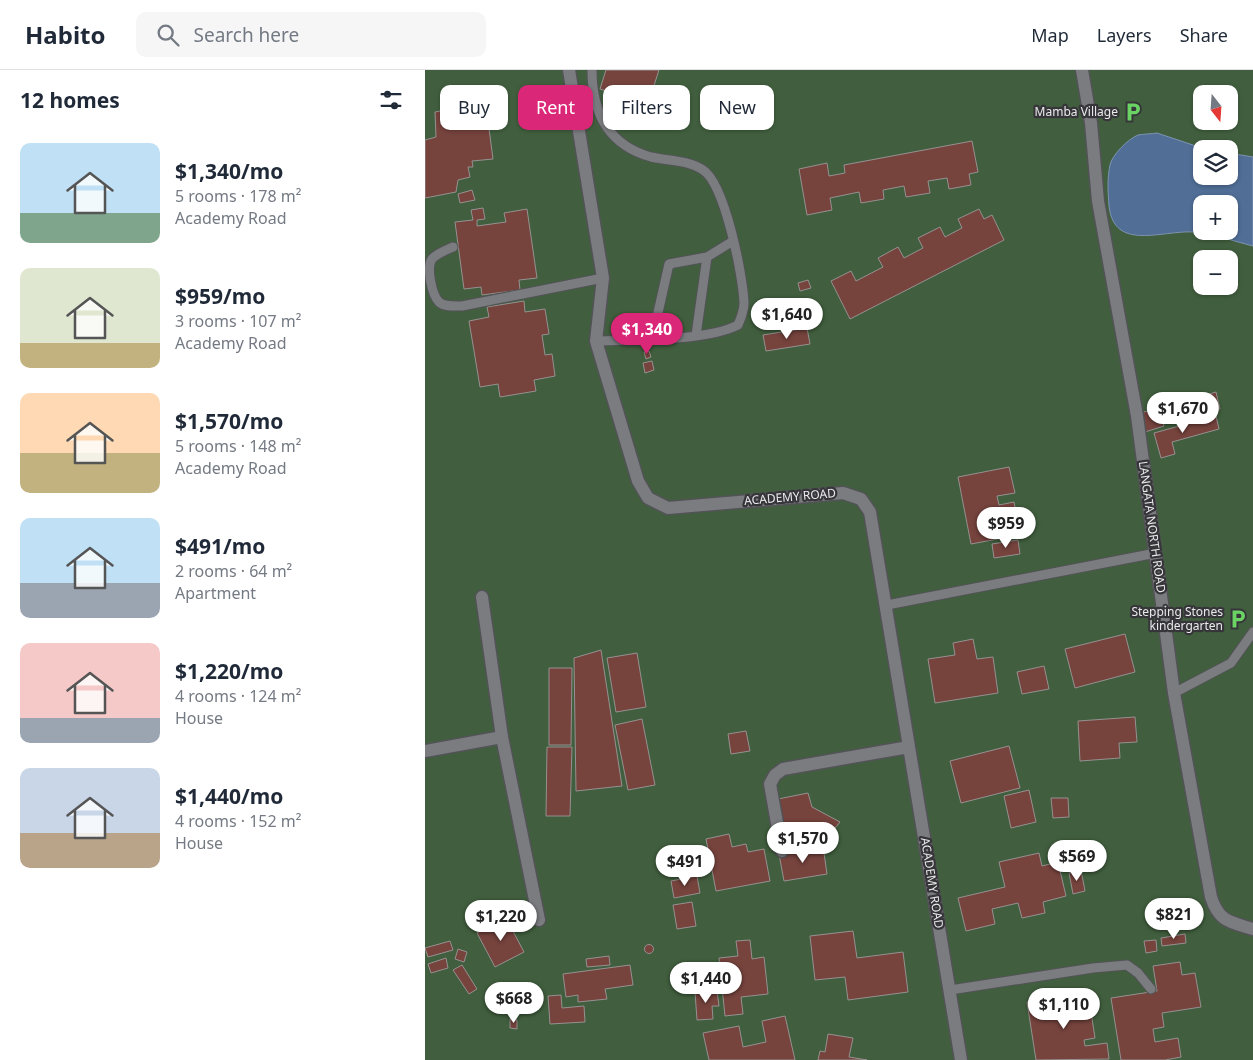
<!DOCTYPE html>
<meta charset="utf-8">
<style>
:root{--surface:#fff;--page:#f6f6f7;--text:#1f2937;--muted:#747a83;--line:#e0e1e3;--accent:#db2777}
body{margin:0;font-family:"Noto Sans",sans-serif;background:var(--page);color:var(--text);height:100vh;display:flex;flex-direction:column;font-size:19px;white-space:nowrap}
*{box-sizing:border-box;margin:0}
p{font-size:16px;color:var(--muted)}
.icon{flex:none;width:28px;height:28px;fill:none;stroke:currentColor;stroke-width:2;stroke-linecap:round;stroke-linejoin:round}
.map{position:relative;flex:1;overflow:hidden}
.side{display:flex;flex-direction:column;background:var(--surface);width:425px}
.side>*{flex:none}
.top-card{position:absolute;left:15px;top:15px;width:475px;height:45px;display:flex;gap:10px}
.needle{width:32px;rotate:163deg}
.fabs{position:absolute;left:768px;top:15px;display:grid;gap:10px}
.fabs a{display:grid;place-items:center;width:45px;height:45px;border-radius:10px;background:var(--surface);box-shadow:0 1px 4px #0004;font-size:25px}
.price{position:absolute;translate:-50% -42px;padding:0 11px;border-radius:18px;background:#fff;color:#222;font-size:16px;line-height:32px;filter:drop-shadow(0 1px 2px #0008)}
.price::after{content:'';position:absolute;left:50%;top:30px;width:15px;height:11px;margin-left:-8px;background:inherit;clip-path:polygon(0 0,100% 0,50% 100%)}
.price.current{background:var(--accent);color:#fff}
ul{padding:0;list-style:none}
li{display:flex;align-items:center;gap:15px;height:125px;padding:0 20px}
li span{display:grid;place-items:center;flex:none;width:140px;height:100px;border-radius:10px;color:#555}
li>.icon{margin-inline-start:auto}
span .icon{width:60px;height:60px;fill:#fffc;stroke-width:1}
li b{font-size:21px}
h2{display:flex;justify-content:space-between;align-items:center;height:60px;padding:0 20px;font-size:21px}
.tag{padding:0 18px;border-radius:10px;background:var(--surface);box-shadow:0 1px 4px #0004;font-size:18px;line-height:45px}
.tag.current{background:var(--accent);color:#fff}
header{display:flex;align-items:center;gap:30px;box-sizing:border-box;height:70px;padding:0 25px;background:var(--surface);border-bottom:1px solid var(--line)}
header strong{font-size:24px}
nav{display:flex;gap:28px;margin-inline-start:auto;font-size:18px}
.search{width:350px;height:45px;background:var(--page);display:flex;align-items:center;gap:12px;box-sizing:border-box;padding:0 18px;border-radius:10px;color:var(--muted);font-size:19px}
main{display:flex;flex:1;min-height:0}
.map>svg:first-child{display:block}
</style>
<header>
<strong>Habito</strong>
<div class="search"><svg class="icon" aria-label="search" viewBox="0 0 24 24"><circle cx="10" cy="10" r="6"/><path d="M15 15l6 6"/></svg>Search here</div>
<nav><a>Map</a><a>Layers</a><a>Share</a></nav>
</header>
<main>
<section class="side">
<h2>12 homes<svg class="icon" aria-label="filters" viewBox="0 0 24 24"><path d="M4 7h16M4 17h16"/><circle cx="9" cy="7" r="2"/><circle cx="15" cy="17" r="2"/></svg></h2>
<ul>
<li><span style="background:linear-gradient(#bfe0f5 70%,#7fa58c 0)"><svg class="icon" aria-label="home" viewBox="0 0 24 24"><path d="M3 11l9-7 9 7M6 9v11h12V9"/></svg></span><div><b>$1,340/mo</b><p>5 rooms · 178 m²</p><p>Academy Road</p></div></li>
<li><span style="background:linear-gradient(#dfe7d0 75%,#c2b280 0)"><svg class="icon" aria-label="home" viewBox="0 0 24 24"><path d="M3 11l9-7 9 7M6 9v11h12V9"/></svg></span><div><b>$959/mo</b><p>3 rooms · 107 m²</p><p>Academy Road</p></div></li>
<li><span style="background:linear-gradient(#ffd9b3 60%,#c2b280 0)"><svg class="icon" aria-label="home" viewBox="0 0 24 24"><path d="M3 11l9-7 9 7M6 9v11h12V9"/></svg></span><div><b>$1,570/mo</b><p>5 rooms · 148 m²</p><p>Academy Road</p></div></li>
<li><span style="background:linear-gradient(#bfe0f5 65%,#9aa5b1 0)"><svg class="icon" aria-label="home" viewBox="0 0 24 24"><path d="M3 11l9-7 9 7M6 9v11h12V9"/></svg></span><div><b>$491/mo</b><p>2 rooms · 64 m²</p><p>Apartment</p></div></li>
<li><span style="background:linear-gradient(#f6c9c9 75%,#9aa5b1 0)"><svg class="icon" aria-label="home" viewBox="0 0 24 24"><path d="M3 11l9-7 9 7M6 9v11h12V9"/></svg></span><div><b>$1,220/mo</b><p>4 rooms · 124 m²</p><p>House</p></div></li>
<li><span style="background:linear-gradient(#c9d6e8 65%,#b9a48a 0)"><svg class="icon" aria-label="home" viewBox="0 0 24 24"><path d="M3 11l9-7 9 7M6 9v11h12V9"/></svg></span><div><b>$1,440/mo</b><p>4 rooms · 152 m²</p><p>House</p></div></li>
</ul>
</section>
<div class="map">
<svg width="828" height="990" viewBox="0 0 828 990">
<rect width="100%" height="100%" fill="#36363a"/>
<path fill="#415f3e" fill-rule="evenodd" d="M0,0H828V990H0ZM776,24H804V51H776ZM776,79H804V106H776ZM776,134H804V161H776ZM776,189H804V216H776Z"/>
<path fill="#506e96" stroke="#7e93b0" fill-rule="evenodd" d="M732,63L780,79H776V106H804V83L828,87V176C808,171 789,164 769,162C737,160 689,182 684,136C683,122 682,109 685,95C687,85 703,69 713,65C718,64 726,64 732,63ZM776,134H804V161H776Z"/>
<path fill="#76433d" stroke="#969191" d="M181,0H234L223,34L175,19Z
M30,38L33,45L54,39L57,48L63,51L68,89L47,91L48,97H43L45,107L33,110L31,122L0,128V70L11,67L10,42Z
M547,71L553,102L544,104L546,115L524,119L522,108L503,111L505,123L481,127L479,116L458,120L459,129L436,133L434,122L405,128L407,140L382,145L374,99L402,93L404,106L420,103L419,95Z
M47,120L50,130L35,133L33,124Z
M58,138L60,149L52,150V156L81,152L79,143L102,139L112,208L94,210L95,220L57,225L56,217L39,219L30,152L48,150L46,140Z
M554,139L559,149L567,145L579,170L425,249L406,211L426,201L431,211L458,197L453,188L473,177L479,188L498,178L493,168L515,157L520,167L537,158L533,149Z
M383,210L386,218L375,221L373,213Z
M99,231L100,242L120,239L124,264L117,265L120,285L127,284L130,306L109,310L111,321L75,327L73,314L55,317L44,251L64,247L62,237Z
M382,258L385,274L341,281L338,265Z
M224,281L226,287L221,289L219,282Z
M227,291L229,300L220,303L218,293Z
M791,322L795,339L755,351L750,334Z
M734,338L739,356L720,362L715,343Z
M791,346L794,359L747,372L750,384L736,388L729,363Z
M584,397L590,423L572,426L574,435L589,432L593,452L577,455L578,460L571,461L573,469L546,474L533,407Z
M593,470L595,484L569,488L567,474Z
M700,564L710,602L650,618L640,579Z
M548,569L552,589L568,587L573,623L510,633L503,589L530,585L528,573Z
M176,580L197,716L151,721L149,588Z
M212,583L221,637L191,642L182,588Z
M619,596L624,619L597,624L592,602Z
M124,598H147L146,675H124Z
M710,647L712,672L694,673L695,688L655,691L653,651Z
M217,649L230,715L203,720L190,655Z
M321,661L325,681L306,684L303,664Z
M584,676L595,718L536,733L525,691Z
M122,677H147L145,746H121Z
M604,720L611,752L586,758L579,726Z
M383,723L387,737L415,752L406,763L394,754L396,772L364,777L353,729Z
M626,728H643L644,747L628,748Z
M304,764L307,777L321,774L323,782L339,779L345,811L291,821L281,769Z
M398,776L402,804L359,811L354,784Z
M614,783L617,796L633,792L641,826L618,832L620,843L597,848L593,833L567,839L570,854L541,861L533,828L580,817L574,792Z
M656,800L660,821L648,824L644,803Z
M272,806L275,823L249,828L246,811Z
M267,832L271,856L252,859L248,835Z
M81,848L99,882L70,897L52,863Z
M428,861L432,888L478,882L483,922L423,930L420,907L390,910L385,866Z
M760,864L761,873L737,876L736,868Z
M325,870L327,889L339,887L343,924L316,927L318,944L300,946L294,888L313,886L311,871Z
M731,870L732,881L721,883L719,871Z
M25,871L28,880L3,887L0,878Z
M219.5 879a4.5 4.5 0 1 1 9 0a4.5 4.5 0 1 1-9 0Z
M33,879L42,882L39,892L30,889Z
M184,886L185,895L162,897L161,889Z
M21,888L23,898L6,903L3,894Z
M755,892L757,905L770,903L776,937L737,943L739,957L728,959L730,972L753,968L756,987L740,990H696L686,928L732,921L728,896Z
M37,895L52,919L44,924L28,900Z
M205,895L208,915L180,919L182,929L153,932V925L141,927L138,904Z
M90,919L91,924L82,925L81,921Z
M75,921L77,926L72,928L70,923Z
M292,921L294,936H287L288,949L272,950L270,922Z
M660,924L662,935H665L670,968L659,970L660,976L682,973L684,989L611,990L602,932Z
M136,925L137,938L159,936L160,952L125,954L123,926Z
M87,932L89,941L78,944L76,935Z
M360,946L370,990H284L278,963L314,956L318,977L341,972L337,951Z
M85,949L92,950V959L85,958Z
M403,964L428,968L424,987L442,990H393L395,981L400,982Z"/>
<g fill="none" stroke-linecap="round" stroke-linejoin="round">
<defs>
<path id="lane" d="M167,0C167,42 183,75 226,87C244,91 263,90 278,100C300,114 318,206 319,233C319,240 316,248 313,255C279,272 210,269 171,271
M28,177C21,180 11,184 7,189C1,198 7,225 14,232C19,237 31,236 37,236L178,208
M271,265L282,187
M227,269L244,194L282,187L308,171
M462,535L731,483
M749,623L806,593L828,562
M525,920L668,898L702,895L713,903L726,919"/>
<path id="street" d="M144,0L178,208L171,271L213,411L223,428L243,438L418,423L436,429L445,442L536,990
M657,0L666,53L673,131L712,346L749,623L786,827C794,852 805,852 828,859
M57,527L77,667L114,850
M0,681L77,667
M357,781L345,714L350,705L358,699L484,677"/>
</defs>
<use href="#lane" stroke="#525356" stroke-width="11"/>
<use href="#street" stroke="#525356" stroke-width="15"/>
<use href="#lane" stroke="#7b7c7f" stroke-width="9"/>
<use href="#street" stroke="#7b7c7f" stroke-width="12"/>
</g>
<defs>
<symbol id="parking-bare" viewBox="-9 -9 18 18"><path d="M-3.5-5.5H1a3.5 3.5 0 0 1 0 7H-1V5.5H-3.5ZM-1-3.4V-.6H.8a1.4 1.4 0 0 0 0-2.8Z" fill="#6ad364" stroke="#36363a" stroke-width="2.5" paint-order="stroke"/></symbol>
</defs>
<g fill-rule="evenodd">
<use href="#parking-bare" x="694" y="28" width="28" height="28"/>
<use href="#parking-bare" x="799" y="535" width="28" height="28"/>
</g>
<g text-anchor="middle" stroke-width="4.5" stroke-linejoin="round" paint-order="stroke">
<g font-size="12" fill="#eaeaec" stroke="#36363a" text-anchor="end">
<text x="693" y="46">Mamba Village</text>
<text x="798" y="546">Stepping Stones<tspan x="798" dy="14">kindergarten</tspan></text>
</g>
<g font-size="12" fill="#eaeaec" stroke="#36363a">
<text transform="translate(365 427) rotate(-5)" y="4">ACADEMY ROAD</text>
<text transform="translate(727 457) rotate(82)" y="4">LANGATA NORTH ROAD</text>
<text transform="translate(507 813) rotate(81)" y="4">ACADEMY ROAD</text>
</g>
</g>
</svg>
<div class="fabs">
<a><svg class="needle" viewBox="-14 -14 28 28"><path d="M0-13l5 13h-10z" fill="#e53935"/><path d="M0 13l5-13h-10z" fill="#747a83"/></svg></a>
<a><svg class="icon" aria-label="layers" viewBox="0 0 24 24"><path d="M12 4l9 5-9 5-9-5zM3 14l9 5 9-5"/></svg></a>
<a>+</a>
<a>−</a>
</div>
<b class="price" style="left:362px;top:270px">$1,640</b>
<b class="price current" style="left:222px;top:285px">$1,340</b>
<b class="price" style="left:758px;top:364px">$1,670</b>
<b class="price" style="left:581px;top:479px">$959</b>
<b class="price" style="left:378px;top:794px">$1,570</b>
<b class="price" style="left:652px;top:812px">$569</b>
<b class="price" style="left:260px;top:817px">$491</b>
<b class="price" style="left:749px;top:870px">$821</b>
<b class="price" style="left:76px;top:872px">$1,220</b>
<b class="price" style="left:281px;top:934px">$1,440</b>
<b class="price" style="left:89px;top:954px">$668</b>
<b class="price" style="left:639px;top:960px">$1,110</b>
<div class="top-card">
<a class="tag">Buy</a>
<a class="tag current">Rent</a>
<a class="tag">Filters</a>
<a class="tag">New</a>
</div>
</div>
</main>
